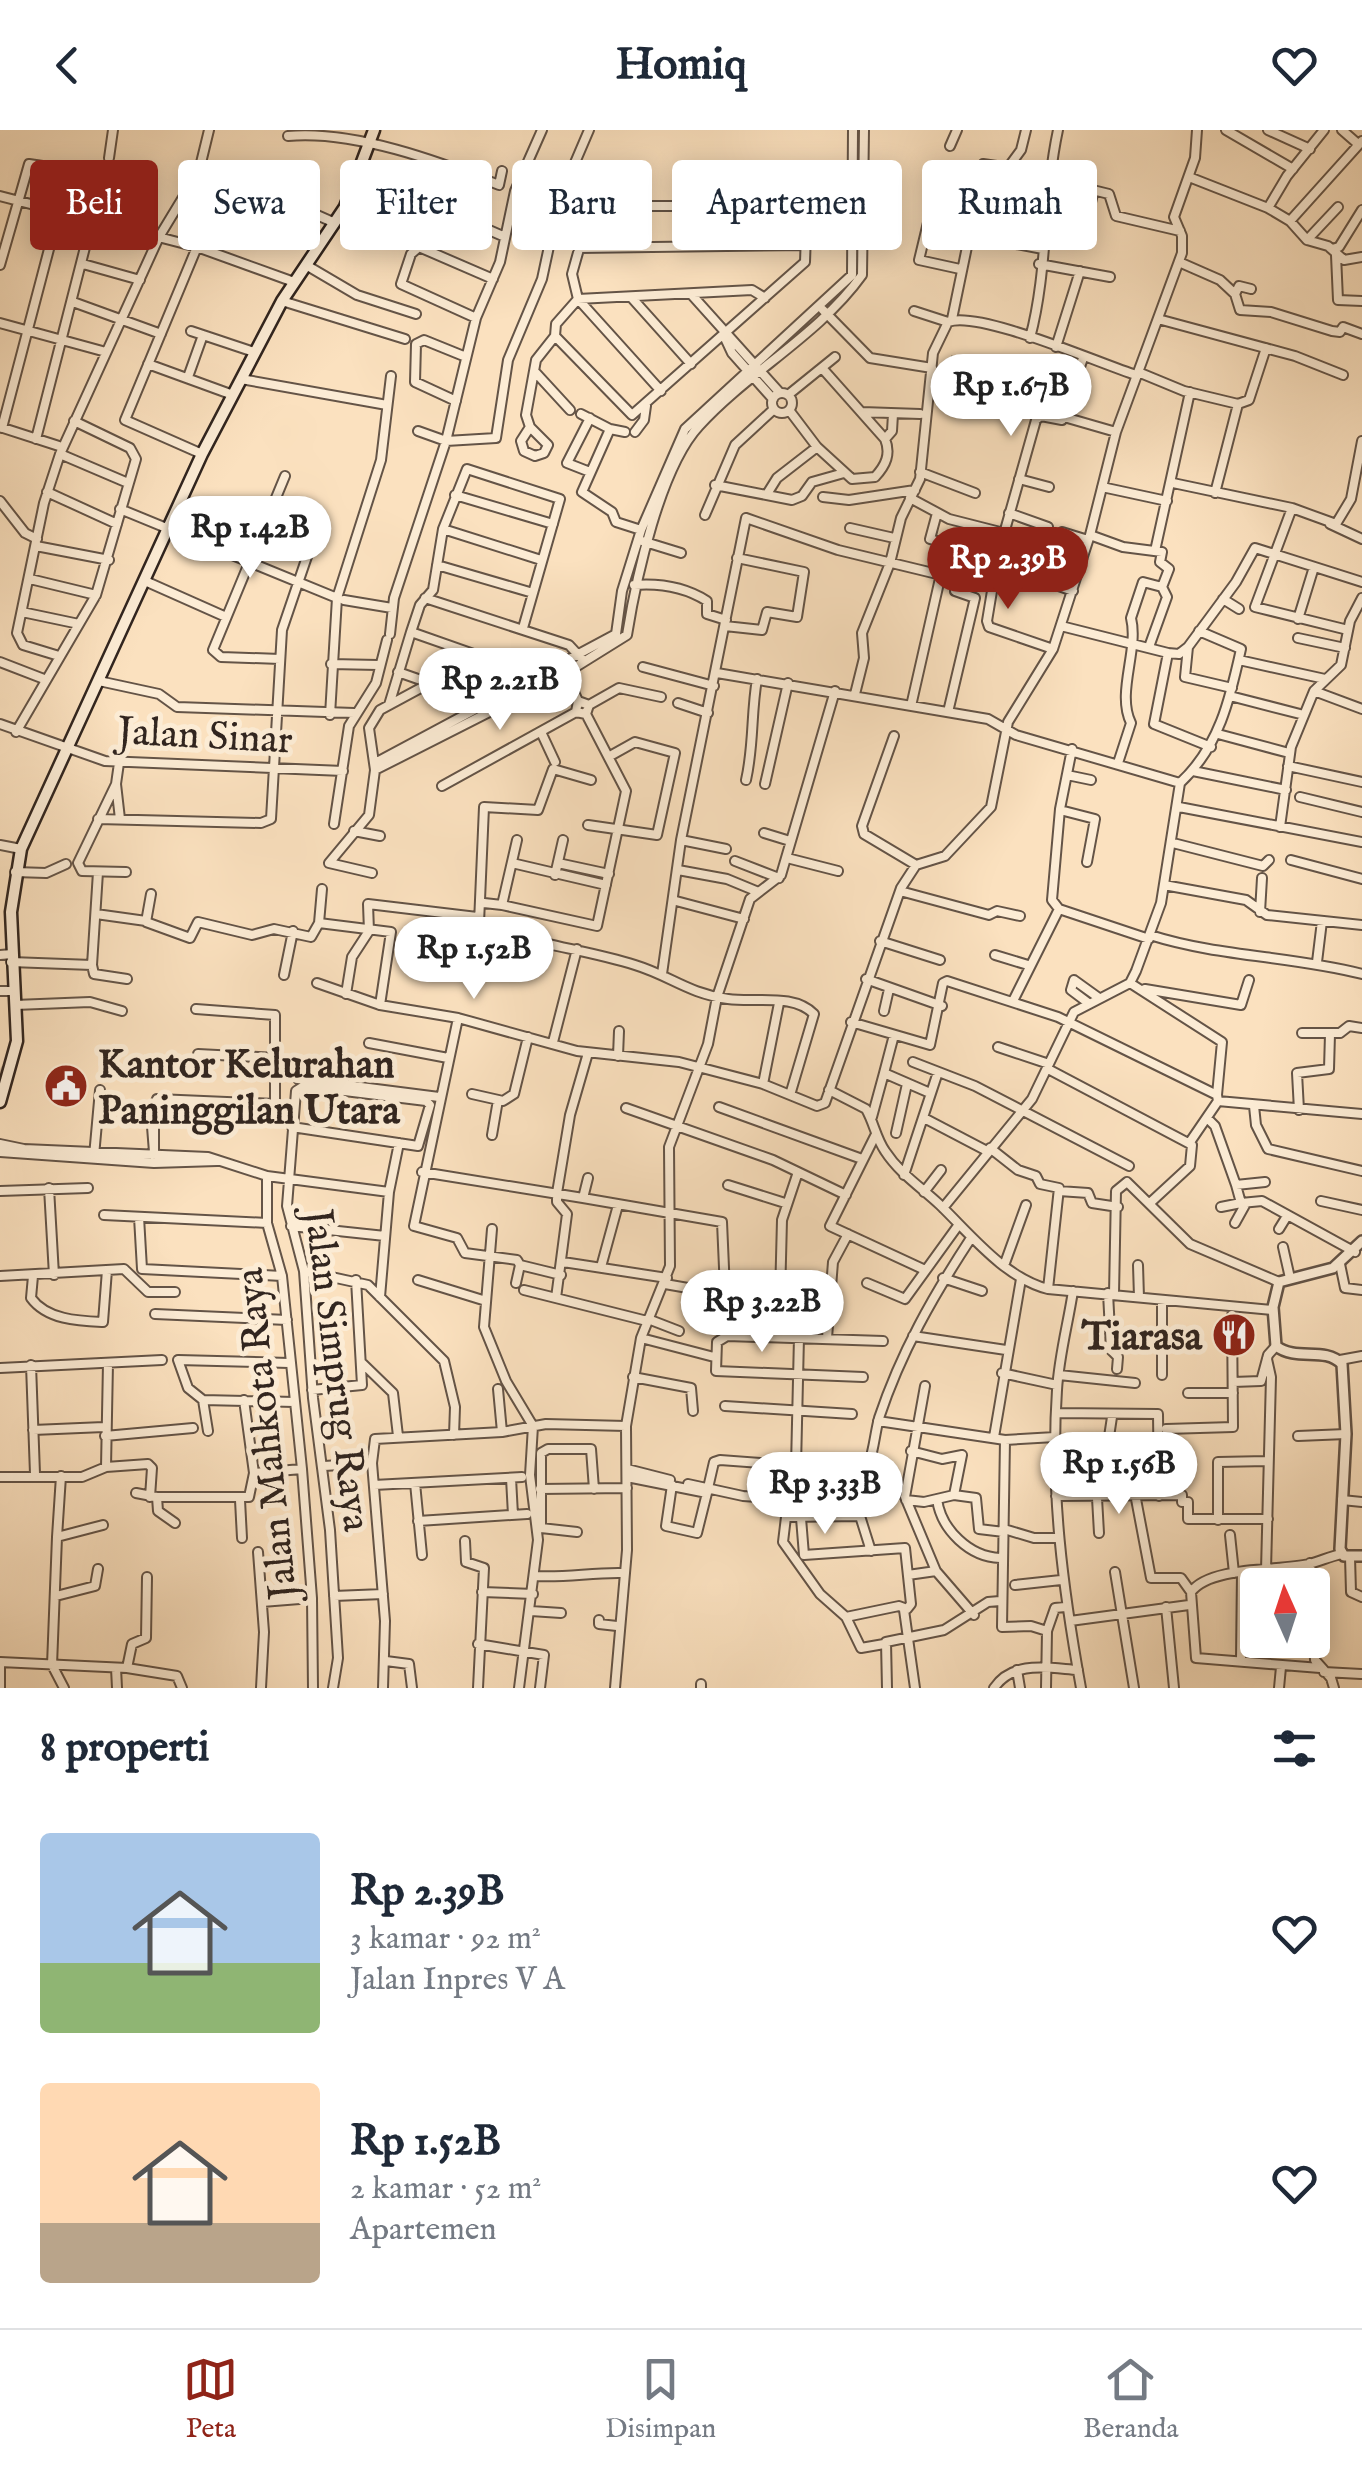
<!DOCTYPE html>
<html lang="id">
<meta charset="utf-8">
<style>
:root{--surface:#fff;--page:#f2f2f3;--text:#1f2937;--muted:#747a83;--line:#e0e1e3;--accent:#8f2418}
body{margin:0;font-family:"IM FELL English",serif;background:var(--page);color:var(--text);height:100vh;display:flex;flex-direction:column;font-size:38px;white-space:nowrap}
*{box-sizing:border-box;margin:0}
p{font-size:32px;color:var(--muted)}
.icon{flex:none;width:55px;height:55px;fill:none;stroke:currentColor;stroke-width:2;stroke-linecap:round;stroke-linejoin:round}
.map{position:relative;height:1558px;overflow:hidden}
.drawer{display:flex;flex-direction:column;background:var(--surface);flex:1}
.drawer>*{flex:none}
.top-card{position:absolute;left:30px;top:30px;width:1302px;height:90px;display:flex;gap:20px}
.needle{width:65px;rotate:357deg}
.controls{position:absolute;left:1240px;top:1438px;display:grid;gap:20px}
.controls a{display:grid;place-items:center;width:90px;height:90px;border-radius:10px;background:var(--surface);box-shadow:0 5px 25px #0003;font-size:50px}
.price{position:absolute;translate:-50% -85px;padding:0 22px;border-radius:35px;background:#fff;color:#222;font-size:32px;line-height:65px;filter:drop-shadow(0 2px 5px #0008)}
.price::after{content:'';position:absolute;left:50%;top:60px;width:30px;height:22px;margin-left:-15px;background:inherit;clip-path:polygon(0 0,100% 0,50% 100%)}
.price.current{background:var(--accent);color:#fff}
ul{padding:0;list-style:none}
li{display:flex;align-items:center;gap:30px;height:250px;padding:0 40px}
li span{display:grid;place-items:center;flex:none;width:280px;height:200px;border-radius:10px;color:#555}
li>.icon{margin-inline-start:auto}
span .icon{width:120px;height:120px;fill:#fffc;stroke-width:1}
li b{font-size:42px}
h2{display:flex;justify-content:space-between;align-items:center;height:120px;padding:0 40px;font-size:42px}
.chip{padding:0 35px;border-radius:10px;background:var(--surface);box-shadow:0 5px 25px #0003;font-size:35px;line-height:90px}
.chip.current{background:var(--accent);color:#fff}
header{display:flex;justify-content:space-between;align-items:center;height:130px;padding:0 40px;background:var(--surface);font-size:45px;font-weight:700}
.tabs{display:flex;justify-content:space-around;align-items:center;height:140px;border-top:2px solid var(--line);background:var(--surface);font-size:28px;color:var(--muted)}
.tabs a{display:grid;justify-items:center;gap:5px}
.tabs .current{color:var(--accent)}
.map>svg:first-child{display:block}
</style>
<header><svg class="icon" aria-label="back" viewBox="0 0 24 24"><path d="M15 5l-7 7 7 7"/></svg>Homiq<svg class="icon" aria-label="heart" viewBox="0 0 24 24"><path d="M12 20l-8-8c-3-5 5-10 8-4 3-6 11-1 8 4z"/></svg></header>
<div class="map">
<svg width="1362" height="1558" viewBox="0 0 1362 1558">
<rect width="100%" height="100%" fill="#fbe1bf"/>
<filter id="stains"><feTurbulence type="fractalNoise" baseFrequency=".002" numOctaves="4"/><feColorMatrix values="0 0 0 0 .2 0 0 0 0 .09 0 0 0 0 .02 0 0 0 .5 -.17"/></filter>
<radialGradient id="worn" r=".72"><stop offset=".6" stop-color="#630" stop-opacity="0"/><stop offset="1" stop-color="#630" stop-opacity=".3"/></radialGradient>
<path fill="#c2c290" stroke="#7a7458" stroke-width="2.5" d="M952,227L974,231L966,275L944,271Z"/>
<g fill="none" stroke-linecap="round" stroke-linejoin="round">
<path stroke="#d3bb9f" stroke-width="8" stroke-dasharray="8 4" stroke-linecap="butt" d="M0,940L3,941"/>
<defs>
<path id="minor" d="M1226,0L1293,39
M1268,0L1310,19
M1342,0L1358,14
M288,6C354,0 438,31 499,55L502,41
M950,16L957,0
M109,28L113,0
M202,34L335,93
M983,34L1052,44
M1189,47L1268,78L1290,91L1307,110L1328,116L1344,130L1362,127
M1052,50L1109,64L1116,86L1180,101
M453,64L462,40
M0,66L197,117L294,152
M929,75L992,87
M932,76L919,130L960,139
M345,77L373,92
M1268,78L1287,46L1324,0
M1290,91L1362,11
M473,93L505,107
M1085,97L1094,60
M990,109L1043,119
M1307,110L1338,77
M197,117L125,290L202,324
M578,118L808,115
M1332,119L1339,117L1362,80
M1336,125L1338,170L1362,171
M1179,132L1220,150L1235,164
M83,134L140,150
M1039,134L1110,147
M0,135L29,34L111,46L101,92
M306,135L357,165L416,184
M691,164L780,263
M1235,164L1240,180L1271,182L1332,201L1340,202L1343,197L1362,204
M1235,164L1239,156L1251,159
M631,167L691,234
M282,171L405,209
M73,172L161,204
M823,180L870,228L932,238
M914,181L948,192
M476,188L401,154L411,124L419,117L493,149
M952,189L968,112L990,109L996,54L1021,20L1026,0
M1158,189L1295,226L1343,245
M0,193L106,222
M191,201L254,222
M725,208L732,223L773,269
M1030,208C1048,141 1043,70 1058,0
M1056,217L1080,141
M148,234L233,265
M1138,242L1184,261L1238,274
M536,243L570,280
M188,247L203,205
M241,249L387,275
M661,261L578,169L556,194L555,206L632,285L805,132L807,76H599L590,80L572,144L578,169L752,160L765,168
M772 273a10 10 0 1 1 20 0a10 10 0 1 1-20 0Z
M788,265L835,227
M456,271L415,252L416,214L424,210L466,227
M1238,274L1249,270L1266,218
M789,280L817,317L852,349L875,347C886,335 891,324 885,309L822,238
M862,282L920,284
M581,284L610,299L625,302
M1064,287L1116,302
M0,297L62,317
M530,297L521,311L524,321L535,326L544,323L548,315L530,297L526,285L536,230L555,206
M2,298L59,81
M610,299L582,362L612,382L616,392L641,400
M418,301L446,311L496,308L508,230L542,149L559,70L589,0
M635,302L644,290L646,276
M36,309L92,90
M885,309L892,301L893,284
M60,324L128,353
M590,342L567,333L590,288
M920,342L975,363
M1019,349L1049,357
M1173,353L1292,378L1336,394L1351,369L1362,311
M715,355L792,370L802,366L812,352L844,343
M1102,357L1167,371
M47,362L117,394
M1215,363L1238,274
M767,364L777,348L817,317
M455,365L553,394
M823,367L849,370L915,360
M910,368L949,389L1004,403
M0,371L25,403L37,409
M1292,378L1255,477L1348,500
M120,379L337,468
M937,383L930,409L997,429
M1009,383L1048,397
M705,385L735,315L774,279
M1330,394L1362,409
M850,398L894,408
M443,399L541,430
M1062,402L1088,410
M1090,405L1123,417L1162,422L1160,432L1169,439L1162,457L1167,467L1149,517
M642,411L681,423
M36,416L109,430
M999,420L1033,435L1039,449L1073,461
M1155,421L1190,262
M437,435L533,463
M30,449L96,465
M145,451L226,487
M634,455C660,453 685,457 707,471V484L726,490
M425,468L569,515L582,529
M1223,469L1239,479
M344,470L392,478
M22,482L79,494
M1298,489L1314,437
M725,496L762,500L767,482L797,487L804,442L737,428
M1061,496L1168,523L1154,594L1211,617
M411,502L420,475L433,460L443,399L467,339L560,369L523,498
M390,504L394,468L446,311L476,188L500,132L515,61L542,0
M1298,508L1345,518
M1188,517L1185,547L1232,558
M1053,519L989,497L987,491L998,425L1036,290L1041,286L1062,290L1083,228
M1168,523L1179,524L1188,517L1236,452L1255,418L1362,452
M59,526L23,515L17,503L44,373L60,324L159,107L199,41L209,0
M280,529L221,527L213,520L285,346
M1239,530L1325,549
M0,532L44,549
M331,534L378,535
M643,537L714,556
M564,540L578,571
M398,542L492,575
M717,543L988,589L1016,605L1180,653L1161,773L1136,841L1130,853L1074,882L1032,969L943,1078
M99,551L159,564L177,577L354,583
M1314,561L1362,579
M855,564L864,528L862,503L890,433L901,388L920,349L933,223L948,192C979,180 1098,233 1136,245
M1230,566L1304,585
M678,573L708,583
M389,575L411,502L542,548
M589,575L619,558L661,567
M911,576L941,444
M948,582L975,468L955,461L957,449
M330,585L337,468L381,330L391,246
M0,594L105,631L343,641
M16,602L96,465L136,329L130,318L74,291
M541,602L555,632
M1218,604L1289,623
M894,606L862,696L864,704L916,735
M1072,619L1060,679L1052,770L1059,779L1149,809
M119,633L116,654L78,733L82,741L126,742
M375,633L616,504L622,461L641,400L685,299L852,145L853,0
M1118,633L1131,593C1116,563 1139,520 1131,488L1143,452L1162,457
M1288,636L1362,652
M375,640L566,543L627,505C636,449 660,338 699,296C748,242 819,205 862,145L864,0
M1193,641L1286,660
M1067,645L1091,650
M591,650L553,639L538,680L484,677L479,793C528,814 585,819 635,835C671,846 687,863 728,869C757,873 793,863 814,884L790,965
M746,650C754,615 751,583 757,549
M1180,653C1219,617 1230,569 1241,519L1199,501
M116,654L120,689
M765,654L788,553
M442,656L576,582
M1300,667L1362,682
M1179,677L1362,712
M1060,680L1095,689L1087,732
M98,689L261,693L271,689L282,500L312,412
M334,694L349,596L376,553L387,510
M588,695L657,705L675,623L635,612L610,626
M1280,697L1291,617L1314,561L1341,535L1350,491L1362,468
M354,701L380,706
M764,703L790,711
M517,710L502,775L597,796L626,661L586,584L589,575L578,571L576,582L586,584
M681,710L726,719
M1173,713L1263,736L1269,730
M0,715L21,719
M787,728L838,741
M1291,730L1362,749
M735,731L779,748
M512,733L606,755
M558,733L609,744
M678,740L727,749L756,761
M15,742L46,743L66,734
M372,743L329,733L369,685L375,640L369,598L380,580L430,553
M555,745L563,710
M1164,755L1246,770L1267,785L1362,795
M900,761L989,785L997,781L1020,786
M151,764L146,792L190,808L198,792L252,805L274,799L311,807L319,793L322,759
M676,771L744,789
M484,773L502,775
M1260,782L1262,748
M96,784L146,791
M319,793L391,802L380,875
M1150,805C1219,827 1293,826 1362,844
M880,811L940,830
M0,825L12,824
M995,825L1028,835
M11,832L92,835L94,844L127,849
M1317,832L1322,791
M92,835L98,742
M662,844L681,710L746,388L838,420L995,458
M284,845L293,801
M866,849L942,876
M317,853L380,875L458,888
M1130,853L1222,912L1217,965
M1145,859L1241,875L1249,850
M0,861H14
M346,864L352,827L369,801L368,774L477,787
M1014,869L1059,779
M1087,872L1071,860L1074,850L1099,868
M15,875L90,872L122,881
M884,881L889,859
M851,892L930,915L943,853L947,851L1058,887L1217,965L1218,971L1362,984
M1302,903H1340L1349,896L1362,898
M894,905L884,943L930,963
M553,912L577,819
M369,913L448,928
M998,917L1049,934
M198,924L277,928
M618,926L619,901
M913,932L975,956L1129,1036
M1048,939L1192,1015L1190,1036L1151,1072
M298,949L439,967
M763,954L779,873
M829,960L866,979C874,993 876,1008 885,1021C900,1044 921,1057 940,1075C971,1105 1005,1148 1048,1159L1273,1180
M472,964L503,971L514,964L528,907
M1254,976L1256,995L1268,1019L1362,1041
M154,977V1026
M719,977L862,1029
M626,978L773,1030L846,1065
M1299,980L1297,943L1329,939L1330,904
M872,987L884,943
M924,988L987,1021
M1207,988L1215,996L1236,1055L1265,1052
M292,997L418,1016L430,975L426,971L304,956L296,961L287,1076L304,1141L313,1268L330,1400L338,1528L333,1558
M896,1003L907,954
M492,1005L498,970
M875,1006L830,1096L925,1140
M1190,1012L1218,971
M0,1014L24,1019L208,1027L267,1046L389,1062
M990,1018L1018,1040L1036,1046L1040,1054L1059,1058L1048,1159
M0,1022L154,1033L217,1031
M154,1022L151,984L157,969L275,974V885L196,879
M94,1026L100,960
M422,1042L583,1068
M904,1045L938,942
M267,1046V1093L282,1146L302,1339L312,1468L313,1558
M588,1048L583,1068L722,1092L727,1206
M728,1055L785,1073
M49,1058L54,1145
M0,1061L88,1058
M1059,1061L1088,1063L1092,1073L1118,1077
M924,1062L941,1040
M1321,1071L1362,1080
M1221,1077L1241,1073L1236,1055
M104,1085L267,1093
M139,1087L142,1139L282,1146
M1235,1093L1245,1075L1241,1073L1262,1071L1355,1122
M291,1096L385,1106
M492,1099L484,1197L506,1251L533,1296
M1279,1099L1287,1086
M1283,1117L1290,1148
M563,1132L667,1148
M1005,1133L1026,1075
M1340,1134L1345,1158L1362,1160
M1138,1135L1139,1167
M601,1137L618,1075
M304,1141L368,1155L444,1231L455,1277L454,1305
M561,1145L520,1135L517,1130L465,1123L457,1108L414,1096L458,888L577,921L679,932L763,954L817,976L825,973L901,758L916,735L945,726L991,677L1008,592L1053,519L1090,405L1116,302L1182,123V106L1174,87L1195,28L1197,0
M0,1146L124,1139L148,1162H175
M33,1146L31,1168C47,1190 79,1191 103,1192L107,1140
M943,1148L982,1161
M418,1150L486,1171
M516,1153L520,1135
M867,1153L905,1169L957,1097
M665,1154L728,1165
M779,1157L829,1158
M524,1160L647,1191
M1073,1161C1068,1194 1059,1226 1057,1260C1050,1361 1063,1459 1081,1558
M1108,1163L1111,1220L1118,1227L1117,1239
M1114,1164L1116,1061L1127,1052L1190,1114L1279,1152
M380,1167L389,1062L399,1013
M556,1168L567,1084L557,1072V1063L570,985L588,923
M155,1184L287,1190
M648,1189L679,1201
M779,1206L782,1090L798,1042
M913,1206L1006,1220
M641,1208L714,1227
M827,1208L833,1132L848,1104
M1340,1230L1362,1226
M361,1232L393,1263L398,1306
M31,1235L35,1344
M0,1238L162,1230
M1002,1243L1057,1255
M1059,1245L1135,1253
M1162,1245V1170
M633,1247L691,1258L693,1281
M863,1247L716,1241L717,1212L727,1206L883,1211
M1233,1252L1261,1251L1268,1225L1276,1216
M925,1256L905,1367L936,1441L974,1485
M498,1259L502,1302
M312,1260L362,1255L356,1150
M1188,1263H1233
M203,1270L188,1258L178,1230L289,1233
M203,1270L294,1272
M203,1270L208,1301
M725,1276L852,1284
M1056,1283L1158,1284L1159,1366
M878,1291L1005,1310L1055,1307
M1166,1299L1233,1297L1232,1185
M33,1300L104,1297
M105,1306L193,1298
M1298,1306L1346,1304
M994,1307L1021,1149
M1005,1310L1002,1497L1031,1496L1047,1501L1055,1478L1065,1477
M1057,1328L1105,1333L1112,1287
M324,1336L372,1333
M788,1336L791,1387
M796,1336L799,1207
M106,1337L108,1233
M627,1339L670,1350
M254,1343L302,1339
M0,1347H82L106,1337L148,1334L152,1338L150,1367
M627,1347L707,1363L697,1403L666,1396L672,1355
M511,1348L513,1385
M415,1353L422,1425
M688,1354L743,1366L787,1369
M374,1355L522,1347
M858,1356L860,1386L871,1421
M708,1358L714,1332L720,1330L840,1339L849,1332L869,1333C874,1319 875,1303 879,1288C901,1222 933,1166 971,1108
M540,1359L627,1358
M136,1363L157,1367H249L254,1343L244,1270
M954,1365L976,1368L979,1399L1004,1402
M1056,1366L1182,1365V1372H1188V1389H1268
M157,1367L158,1381L175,1393
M1097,1368L1099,1403
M937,1369C941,1400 970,1427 1000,1428
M1136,1369L1151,1448H1181L1191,1462
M240,1370L242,1408
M906,1370L924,1372L954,1365L962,1325L942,1329L911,1321
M1342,1370L1362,1372
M801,1388L804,1425L905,1418L911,1474L907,1479L899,1476L846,1487L820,1464L783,1412L786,1387L860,1386
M1218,1390V1332L1267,1331
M418,1391L527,1384
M1004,1399L1034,1408H1057
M577,1402L541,1398V1323L548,1319H591L594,1359
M1230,1405L1234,1443
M57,1407L61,1346
M465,1411L466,1432L484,1438L478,1558
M258,1422L264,1502L261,1558
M1350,1427L1351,1462L1362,1467
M1310,1433L1312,1455
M1280,1438V1455
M1266,1440L1271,1247L1267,1229
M1115,1442L1134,1558
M908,1445L936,1441
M535,1446C567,1448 592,1442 624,1443
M1015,1455L1061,1450
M482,1462L533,1464
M56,1466L95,1456L98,1439
M334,1466L383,1464
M1312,1466L1315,1530L1331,1548L1334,1558
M262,1472L312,1468
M1166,1477L1174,1558
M904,1480L915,1558
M531,1481L561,1483
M846,1487L861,1518L884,1514
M599,1490V1494L617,1496
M1070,1491L1189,1475
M478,1514L544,1525L540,1558
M1241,1530L1242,1442
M386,1531L409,1534L412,1558
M116,1538L117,1558
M127,1538L132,1514L146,1508L147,1447
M1320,1538L1196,1528L1191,1462C1210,1436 1279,1441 1309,1434C1320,1431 1329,1427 1341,1424
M1017,1540L1020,1558
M1324,1542L1361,1544
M0,1558V1532L127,1538L177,1546L182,1558
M64,1558L52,1535L57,1407L103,1395
M383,1558L385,1491L372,1333L375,1309L502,1302L546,1294L626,1296
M519,1558L538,1410L530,1345L533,1296
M615,1558L627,1420L626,1296L641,1208L670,1136L669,1017L708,914L717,867L750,769L781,745L835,561
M701,1558V1554
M887,1558L886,1512L944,1500L988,1472L1000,1471
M994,1558C1013,1530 1048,1538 1078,1540
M1046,1558L1047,1501
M1279,1558L1281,1537"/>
<path id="tertiary" d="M1362,1111L1333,1138L1279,1152L1273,1177L1276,1216C1297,1232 1324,1216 1342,1234L1346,1304L1340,1419L1344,1426H1362"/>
<path id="secondary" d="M0,972L17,911L11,782L21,719L202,324L282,171L345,77L374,0"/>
</defs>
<use href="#minor" stroke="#645447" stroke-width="12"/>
<use href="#tertiary" stroke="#645447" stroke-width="14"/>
<use href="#secondary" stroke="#31251f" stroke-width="15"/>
<use href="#minor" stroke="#fcecd5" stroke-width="8"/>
<use href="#tertiary" stroke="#fcecd5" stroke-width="9"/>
<use href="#secondary" stroke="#fcecd5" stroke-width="10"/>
</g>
<defs>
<symbol id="civic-disc" viewBox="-11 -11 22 22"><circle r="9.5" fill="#8f2418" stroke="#fcecd5"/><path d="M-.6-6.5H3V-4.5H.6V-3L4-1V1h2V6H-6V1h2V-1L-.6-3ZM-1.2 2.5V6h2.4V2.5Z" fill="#fff"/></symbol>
<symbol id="restaurant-disc" viewBox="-11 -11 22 22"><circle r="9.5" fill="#8f2418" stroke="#fcecd5"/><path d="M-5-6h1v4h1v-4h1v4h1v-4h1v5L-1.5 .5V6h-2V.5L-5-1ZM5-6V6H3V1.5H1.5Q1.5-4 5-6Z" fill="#fff"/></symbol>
</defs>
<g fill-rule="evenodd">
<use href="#civic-disc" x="41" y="931" width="50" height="50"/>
<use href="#restaurant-disc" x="1209" y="1180" width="50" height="50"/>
</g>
<g text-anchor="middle" stroke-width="10" stroke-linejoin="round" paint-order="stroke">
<g font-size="40" fill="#31251f" stroke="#fcecd5">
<text transform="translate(205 604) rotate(3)" y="14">Jalan Sinar</text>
<text transform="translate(339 1240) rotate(83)" y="14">Jalan Simprug Raya</text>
<text transform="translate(265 1304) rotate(-96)" y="14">Jalan Mahkota Raya</text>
</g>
<g font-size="40" font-weight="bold" fill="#31251f" stroke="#fcecd5" text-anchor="start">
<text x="98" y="947">Kantor Kelurahan<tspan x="98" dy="46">Paninggilan Utara</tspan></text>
<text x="1202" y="1219" text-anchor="end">Tiarasa</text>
</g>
</g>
<rect width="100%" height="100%" filter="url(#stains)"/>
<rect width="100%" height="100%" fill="url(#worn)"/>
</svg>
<div class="controls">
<a><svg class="needle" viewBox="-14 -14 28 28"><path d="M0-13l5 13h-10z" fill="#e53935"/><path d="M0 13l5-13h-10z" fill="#747a83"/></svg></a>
</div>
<b class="price" style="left:1011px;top:309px">Rp 1.67B</b>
<b class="price" style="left:250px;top:451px">Rp 1.42B</b>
<b class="price current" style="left:1008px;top:482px">Rp 2.39B</b>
<b class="price" style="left:500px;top:603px">Rp 2.21B</b>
<b class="price" style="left:474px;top:872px">Rp 1.52B</b>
<b class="price" style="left:762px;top:1225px">Rp 3.22B</b>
<b class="price" style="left:1119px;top:1387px">Rp 1.56B</b>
<b class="price" style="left:825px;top:1407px">Rp 3.33B</b>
<div class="top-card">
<a class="chip current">Beli</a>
<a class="chip">Sewa</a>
<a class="chip">Filter</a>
<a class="chip">Baru</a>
<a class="chip">Apartemen</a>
<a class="chip">Rumah</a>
</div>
</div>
<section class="drawer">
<h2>8 properti<svg class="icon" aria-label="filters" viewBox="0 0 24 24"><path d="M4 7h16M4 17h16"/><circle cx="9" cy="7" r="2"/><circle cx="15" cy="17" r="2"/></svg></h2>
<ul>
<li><span style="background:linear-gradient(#a9c7e8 65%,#8fb573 0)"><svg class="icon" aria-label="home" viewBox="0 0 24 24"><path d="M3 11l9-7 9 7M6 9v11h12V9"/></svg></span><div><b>Rp 2.39B</b><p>3 kamar · 92 m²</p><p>Jalan Inpres V A</p></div><svg class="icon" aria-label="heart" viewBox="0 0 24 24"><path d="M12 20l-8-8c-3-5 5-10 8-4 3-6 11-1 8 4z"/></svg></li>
<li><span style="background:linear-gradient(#ffd9b3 70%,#b9a48a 0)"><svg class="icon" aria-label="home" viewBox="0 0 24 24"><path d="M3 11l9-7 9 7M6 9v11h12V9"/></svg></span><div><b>Rp 1.52B</b><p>2 kamar · 52 m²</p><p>Apartemen</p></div><svg class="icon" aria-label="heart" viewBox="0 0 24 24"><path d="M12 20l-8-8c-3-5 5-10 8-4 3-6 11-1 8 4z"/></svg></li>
</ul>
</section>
<nav class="tabs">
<a class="current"><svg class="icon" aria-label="map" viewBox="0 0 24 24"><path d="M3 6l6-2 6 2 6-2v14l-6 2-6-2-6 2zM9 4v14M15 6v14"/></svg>Peta</a>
<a><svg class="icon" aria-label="saved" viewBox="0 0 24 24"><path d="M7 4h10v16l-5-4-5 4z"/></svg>Disimpan</a>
<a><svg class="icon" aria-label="home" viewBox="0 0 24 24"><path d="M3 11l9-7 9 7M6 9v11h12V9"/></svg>Beranda</a>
</nav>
